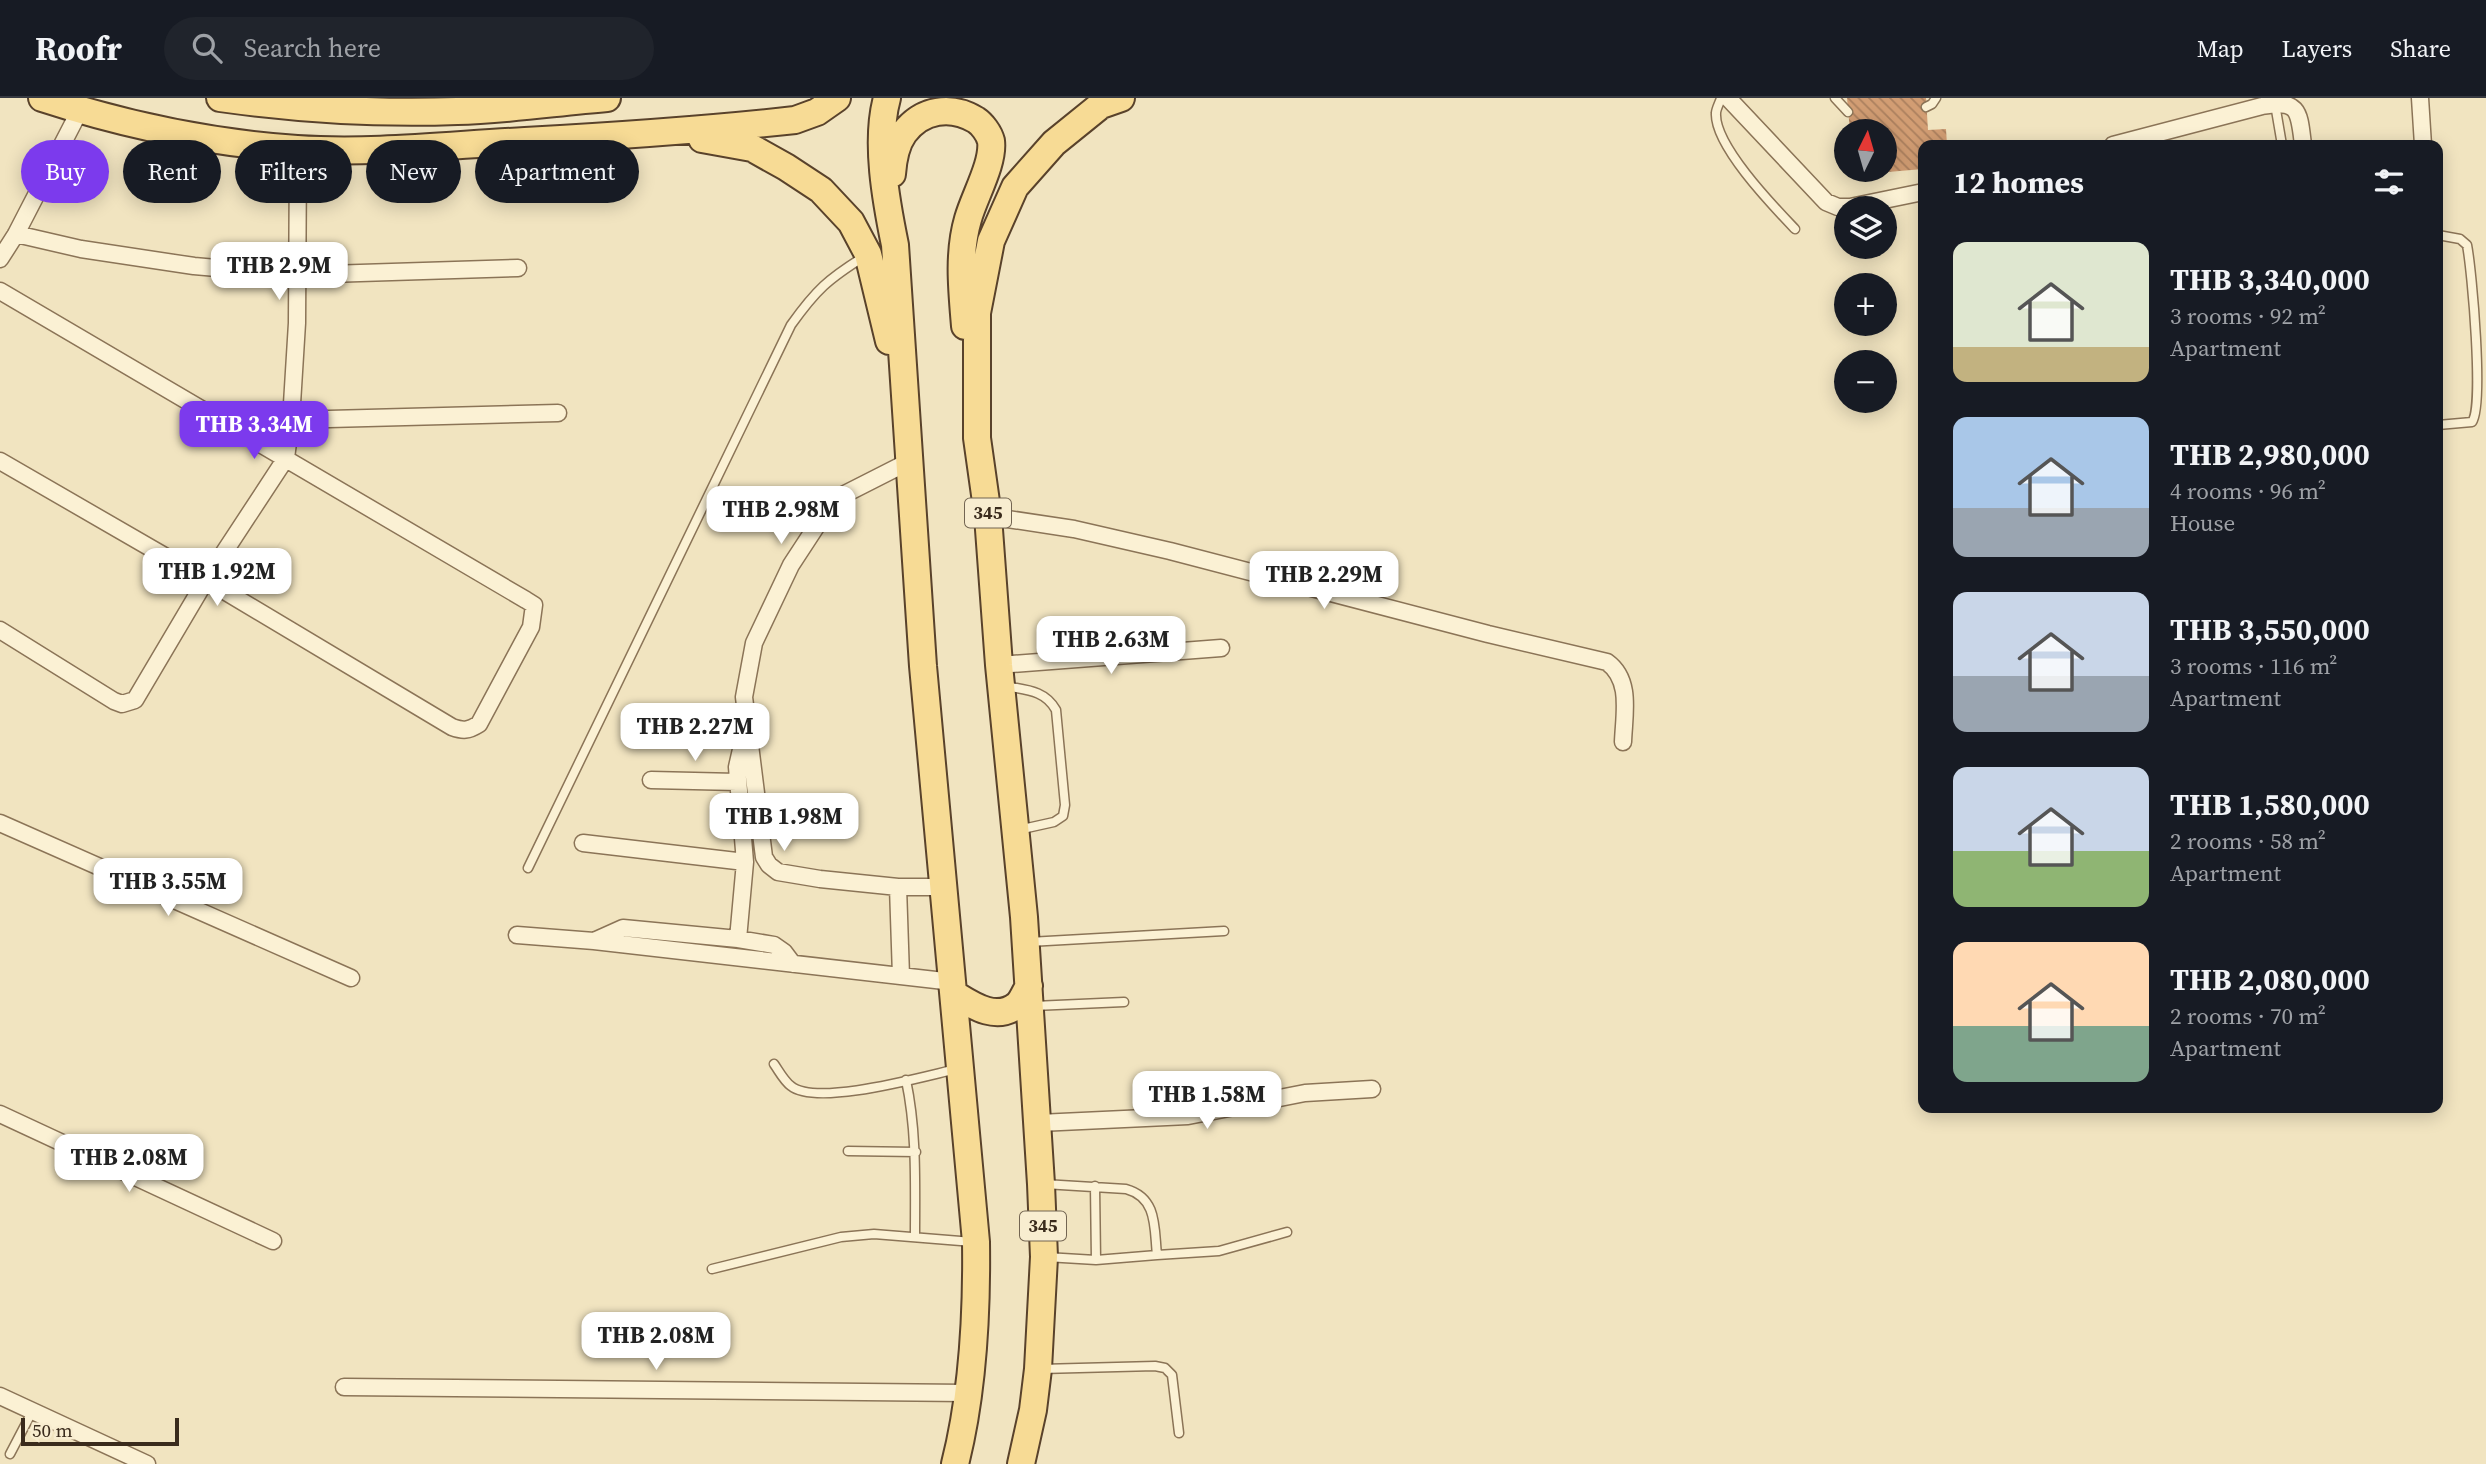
<!DOCTYPE html>
<meta charset="utf-8">
<style>
:root{--surface:#171b24;--page:#20242c;--text:#f1f3f6;--muted:#9ea1a6;--line:#363941;--accent:#7c3aed}
body{margin:0;font-family:"Source Serif 4",serif;background:var(--page);color:var(--text);height:100vh;display:flex;flex-direction:column;font-size:26px;white-space:nowrap}
*{box-sizing:border-box;margin:0}
p{font-size:23px;color:var(--muted)}
.icon{flex:none;width:38px;height:38px;fill:none;stroke:currentColor;stroke-width:2;stroke-linecap:round;stroke-linejoin:round}
.map{position:relative;flex:1;overflow:hidden}
.drawer{position:absolute;left:1918px;top:42px;width:525px;height:973px;display:flex;flex-direction:column;background:var(--surface);border-radius:14px;box-shadow:0 4px 18px #0003}
.drawer>*{flex:none}
.guide{position:absolute;left:21px;top:42px;width:665px;height:63px;display:flex;gap:14px}
.needle{width:46px;rotate:5deg}
.tools{position:absolute;left:1834px;top:21px;display:grid;gap:14px}
.tools a{display:grid;place-items:center;width:63px;height:63px;border-radius:50%;background:var(--surface);box-shadow:0 4px 18px #0003;font-size:35px}
.scale{position:absolute;left:21px;bottom:18px;width:158px;box-sizing:border-box;padding-left:7px;border:4px solid #3a2b1c;border-top:0;font-size:19px;line-height:24px;white-space:nowrap;color:#3a2b1c;-webkit-text-stroke:5px #f8edd0;paint-order:stroke}
.price{position:absolute;translate:-50% -60px;padding:0 16px;border-radius:14px;background:#fff;color:#222;font-size:23px;line-height:46px;filter:drop-shadow(0 2px 4px #0008)}
.price::after{content:'';position:absolute;left:50%;top:42px;width:21px;height:16px;margin-left:-10px;background:inherit;clip-path:polygon(0 0,100% 0,50% 100%)}
.price.current{background:var(--accent);color:#fff}
ul{padding:0;list-style:none}
li{display:flex;align-items:center;gap:21px;height:175px;padding:0 35px}
li span{display:grid;place-items:center;flex:none;width:196px;height:140px;border-radius:14px;color:#555}
li>.icon{margin-inline-start:auto}
span .icon{width:84px;height:84px;fill:#fffc;stroke-width:1}
li b{font-size:30px}
h2{display:flex;justify-content:space-between;align-items:center;height:84px;padding:0 35px;font-size:30px}
.pill{padding:0 24px;border-radius:32px;background:var(--surface);box-shadow:0 4px 18px #0003;font-size:24px;line-height:63px}
.pill.current{background:var(--accent);color:#fff}
header{display:flex;align-items:center;gap:42px;box-sizing:border-box;height:98px;padding:0 35px;background:var(--surface);border-bottom:2px solid var(--line)}
header strong{font-size:33px}
nav{display:flex;gap:38px;margin-inline-start:auto;font-size:24px}
.search{width:490px;height:63px;background:var(--page);display:flex;align-items:center;gap:18px;box-sizing:border-box;padding:0 24px;border-radius:38px;color:var(--muted);font-size:26px}
.map>svg:first-child{display:block}
</style>
<header>
<strong>Roofr</strong>
<div class="search"><svg class="icon" aria-label="search" viewBox="0 0 24 24"><circle cx="10" cy="10" r="6"/><path d="M15 15l6 6"/></svg>Search here</div>
<nav><a>Map</a><a>Layers</a><a>Share</a></nav>
</header>
<div class="map">
<svg width="2486" height="1366" viewBox="0 0 2486 1366">
<defs>
<pattern id="building-back-hatch" width="6" height="6" patternUnits="userSpaceOnUse" patternTransform="scale(1.75)"><rect width="6" height="6" fill="#d29d73"/><path d="M-1 5l2 2M0 0l6 6M5-1l2 2" fill="none" stroke="#ab805e"/></pattern>
</defs>
<rect width="100%" height="100%" fill="#f1e4c0"/>
<path fill="url(#building-back-hatch)" d="M1847,0H1926L1928,32L1946,31L1947,47H1923V71L1853,77V72H1885V33H1850Z"/>
<g fill="none" stroke-linecap="round" stroke-linejoin="round">
<defs>
<path id="service" d="M1721,0C1720,4 1716,11 1716,15C1714,47 1773,108 1795,131
M1835,0L1848,14
M2275,6L2282,47
M1926,9L1932,6L1936,0
M2438,137L2460,141L2467,147C2472,173 2484,308 2472,324L2438,327
M1005,588C1026,592 1045,592 1056,612L1065,707L1063,718L1054,724L1018,732
M528,770L791,227C816,192 828,181 865,158
M1029,844L1224,833
M1034,908L1124,904
M774,966C779,973 784,983 791,988C817,1009 925,978 957,971
M906,982C917,1034 915,1085 915,1137
M848,1053L916,1054
M1044,1086L1126,1091C1158,1100 1154,1130 1157,1157L1096,1162L1046,1159
M1095,1088L1096,1162
M1157,1157L1219,1153L1287,1134
M712,1171L841,1139L874,1136L973,1144
M1041,1271L1155,1268L1165,1270L1172,1277L1179,1335
M10,1356L33,1312"/>
<path id="minor" d="M1728,0L1826,104L1838,109H1850L1923,94
M2420,0L2423,47
M2113,47L2262,8C2300,1 2299,14 2303,47
M16,136L81,151L194,168L297,177L518,170
M0,161L16,136L80,12
M0,193L526,502L534,507L531,529L479,626C468,633 463,633 452,629L206,482L0,363
M291,322L558,315
M908,364L843,397L825,415L791,467L754,545L744,599L764,759L769,767L778,774L820,781L898,789H943
M988,418L1074,431L1170,453L1488,536L1607,564C1632,582 1624,616 1623,644
M0,532L114,603L122,606L135,602L206,482L286,360L291,322L297,225L298,51
M999,567L1221,550
M651,682L737,684
M0,725L351,880
M583,745L745,764
M898,789L901,878
M517,837L594,843L953,884
M738,841L745,764L737,669L745,634
M594,843L623,830L738,841L774,847L784,854L793,866
M0,1016L273,1143
M1039,1025L1188,1018L1305,995L1372,991
M344,1289L967,1295
M0,1298L147,1366"/>
<path id="primary" d="M42,0C125,27 210,45 297,51C372,56 449,47 525,43C615,38 705,32 795,22L817,14L837,0
M220,0C299,11 377,16 457,13C507,12 557,4 607,0
M887,0C875,43 886,103 895,147L923,568L976,1144C977,1217 973,1295 955,1366
M702,41L752,50L786,69L821,92L851,124L868,156L889,243
M892,76C893,62 896,46 904,35C922,11 951,7 976,22C982,26 989,35 991,43C994,65 974,99 968,121C958,155 962,192 965,228
M954,896C972,907 996,924 1017,907C1022,903 1025,894 1029,888
M1021,1366L1033,1312L1038,1271L1044,1159L1041,1086L1024,819L999,567L988,418L977,340V215L991,143L1015,89L1054,45L1101,7L1121,0"/>
</defs>
<use href="#service" stroke="#8b7457" stroke-width="11"/>
<use href="#minor" stroke="#8b7457" stroke-width="19"/>
<use href="#primary" stroke="#59422b" stroke-width="30"/>
<use href="#service" stroke="#fbf1d4" stroke-width="8"/>
<use href="#minor" stroke="#fbf1d4" stroke-width="16"/>
<use href="#primary" stroke="#f7db95" stroke-width="26"/>
</g>
<g text-anchor="middle" stroke-width="5" stroke-linejoin="round" paint-order="stroke">
<g fill="#f8edd0" stroke="#736552" stroke-width="2">
<rect x="965" y="400.5" width="46" height="29" rx="5"/>
<rect x="1020" y="1113.5" width="46" height="29" rx="5"/>
</g>
<g font-size="18" font-weight="bold" fill="#3a2b1c">
<text x="988" y="421">345</text>
<text x="1043" y="1134">345</text>
</g>
</g>
</svg>
<div class="tools">
<a><svg class="needle" viewBox="-14 -14 28 28"><path d="M0-13l5 13h-10z" fill="#e53935"/><path d="M0 13l5-13h-10z" fill="#9ea1a6"/></svg></a>
<a><svg class="icon" aria-label="layers" viewBox="0 0 24 24"><path d="M12 4l9 5-9 5-9-5zM3 14l9 5 9-5"/></svg></a>
<a>+</a>
<a>−</a>
</div>
<div class="scale">50 m</div>
<b class="price" style="left:279px;top:204px">THB 2.9M</b>
<b class="price current" style="left:254px;top:363px">THB 3.34M</b>
<b class="price" style="left:781px;top:448px">THB 2.98M</b>
<b class="price" style="left:217px;top:510px">THB 1.92M</b>
<b class="price" style="left:1324px;top:513px">THB 2.29M</b>
<b class="price" style="left:1111px;top:578px">THB 2.63M</b>
<b class="price" style="left:695px;top:665px">THB 2.27M</b>
<b class="price" style="left:784px;top:755px">THB 1.98M</b>
<b class="price" style="left:168px;top:820px">THB 3.55M</b>
<b class="price" style="left:1207px;top:1033px">THB 1.58M</b>
<b class="price" style="left:129px;top:1096px">THB 2.08M</b>
<b class="price" style="left:656px;top:1274px">THB 2.08M</b>
<div class="guide">
<a class="pill current">Buy</a>
<a class="pill">Rent</a>
<a class="pill">Filters</a>
<a class="pill">New</a>
<a class="pill">Apartment</a>
</div>
<section class="drawer">
<h2>12 homes<svg class="icon" aria-label="filters" viewBox="0 0 24 24"><path d="M4 7h16M4 17h16"/><circle cx="9" cy="7" r="2"/><circle cx="15" cy="17" r="2"/></svg></h2>
<ul>
<li><span style="background:linear-gradient(#dfe7d0 75%,#c2b280 0)"><svg class="icon" aria-label="home" viewBox="0 0 24 24"><path d="M3 11l9-7 9 7M6 9v11h12V9"/></svg></span><div><b>THB 3,340,000</b><p>3 rooms · 92 m²</p><p>Apartment</p></div></li>
<li><span style="background:linear-gradient(#a9c7e8 65%,#9aa5b1 0)"><svg class="icon" aria-label="home" viewBox="0 0 24 24"><path d="M3 11l9-7 9 7M6 9v11h12V9"/></svg></span><div><b>THB 2,980,000</b><p>4 rooms · 96 m²</p><p>House</p></div></li>
<li><span style="background:linear-gradient(#c9d6e8 60%,#9aa5b1 0)"><svg class="icon" aria-label="home" viewBox="0 0 24 24"><path d="M3 11l9-7 9 7M6 9v11h12V9"/></svg></span><div><b>THB 3,550,000</b><p>3 rooms · 116 m²</p><p>Apartment</p></div></li>
<li><span style="background:linear-gradient(#c9d6e8 60%,#8fb573 0)"><svg class="icon" aria-label="home" viewBox="0 0 24 24"><path d="M3 11l9-7 9 7M6 9v11h12V9"/></svg></span><div><b>THB 1,580,000</b><p>2 rooms · 58 m²</p><p>Apartment</p></div></li>
<li><span style="background:linear-gradient(#ffd9b3 60%,#7fa58c 0)"><svg class="icon" aria-label="home" viewBox="0 0 24 24"><path d="M3 11l9-7 9 7M6 9v11h12V9"/></svg></span><div><b>THB 2,080,000</b><p>2 rooms · 70 m²</p><p>Apartment</p></div></li>
</ul>
</section>
</div>
